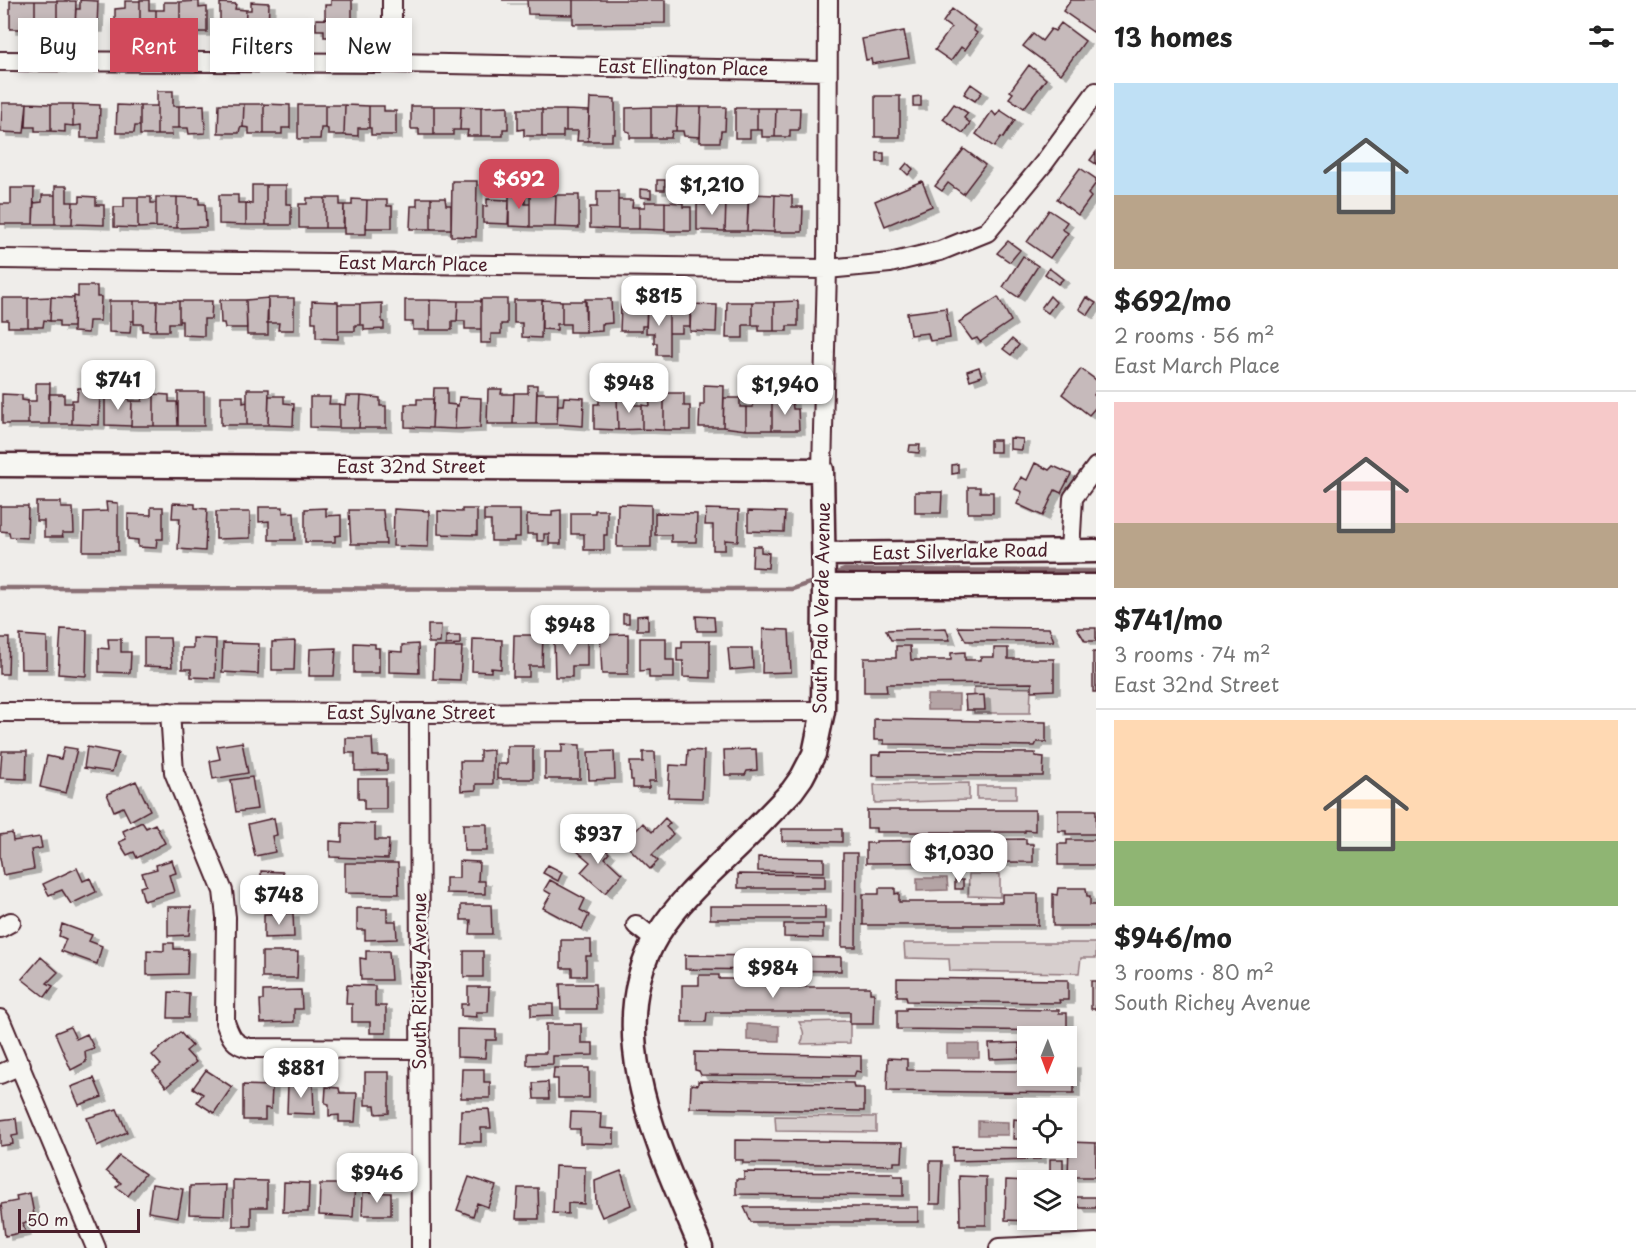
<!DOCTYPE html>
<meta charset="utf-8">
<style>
:root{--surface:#fff;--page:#f2f2f2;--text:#222;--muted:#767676;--line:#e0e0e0;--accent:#d1495b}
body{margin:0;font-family:"Playpen Sans",sans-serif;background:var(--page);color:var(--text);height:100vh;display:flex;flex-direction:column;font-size:22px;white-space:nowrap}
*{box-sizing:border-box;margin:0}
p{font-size:20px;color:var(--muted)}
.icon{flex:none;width:33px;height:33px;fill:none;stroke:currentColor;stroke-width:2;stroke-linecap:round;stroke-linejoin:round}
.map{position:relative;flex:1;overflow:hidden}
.panel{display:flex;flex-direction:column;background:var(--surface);width:540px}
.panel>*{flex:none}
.hud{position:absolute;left:18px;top:18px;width:570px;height:54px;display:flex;gap:12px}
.needle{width:39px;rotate:181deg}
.controls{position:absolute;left:1017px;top:1026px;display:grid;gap:12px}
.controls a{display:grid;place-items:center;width:60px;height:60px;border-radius:0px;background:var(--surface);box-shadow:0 3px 9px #0003;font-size:30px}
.scale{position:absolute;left:18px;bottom:15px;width:122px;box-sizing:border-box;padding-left:6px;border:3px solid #4a1f2b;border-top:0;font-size:16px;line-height:21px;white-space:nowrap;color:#4a1f2b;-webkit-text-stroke:4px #f6f6f2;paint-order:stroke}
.price{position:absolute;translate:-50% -51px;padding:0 14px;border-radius:12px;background:#fff;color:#222;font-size:20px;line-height:39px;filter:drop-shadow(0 2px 3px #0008)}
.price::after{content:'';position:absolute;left:50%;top:36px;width:18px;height:14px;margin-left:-9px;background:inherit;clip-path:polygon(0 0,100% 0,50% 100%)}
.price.selected{background:var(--accent);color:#fff}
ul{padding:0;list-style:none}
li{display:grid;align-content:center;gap:12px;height:318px;padding:0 18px}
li+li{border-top:2px solid var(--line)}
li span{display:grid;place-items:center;height:186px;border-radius:0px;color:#555}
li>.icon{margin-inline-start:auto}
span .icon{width:108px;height:108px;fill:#fffc;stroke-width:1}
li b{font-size:26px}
h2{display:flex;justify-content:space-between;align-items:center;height:72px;padding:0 18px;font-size:26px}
.tag{padding:0 21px;border-radius:0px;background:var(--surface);box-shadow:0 3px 9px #0003;font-size:21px;line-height:54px}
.tag.selected{background:var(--accent);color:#fff}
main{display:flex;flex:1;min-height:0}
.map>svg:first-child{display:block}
</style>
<main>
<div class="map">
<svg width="1096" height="1248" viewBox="0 0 1096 1248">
<defs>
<filter id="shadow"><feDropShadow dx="6" dy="4" stdDeviation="0" flood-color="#0004"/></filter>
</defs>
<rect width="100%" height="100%" fill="#efedea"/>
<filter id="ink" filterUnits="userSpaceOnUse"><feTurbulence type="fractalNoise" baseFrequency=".0167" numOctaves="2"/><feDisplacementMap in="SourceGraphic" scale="12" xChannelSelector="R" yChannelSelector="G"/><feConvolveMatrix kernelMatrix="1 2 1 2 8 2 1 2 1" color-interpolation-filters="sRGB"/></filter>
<g filter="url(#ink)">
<path fill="#d7cfce" stroke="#90777c" stroke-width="1.5" d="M974,687L1031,688L1030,713H974Z
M969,783V800L875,803L874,785Z
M977,786H1016V799H977Z
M969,874H1000V897L968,896Z
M904,943H1096V958H1081L1079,973L950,971L949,959L905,958Z
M850,1021V1043L801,1044C805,1035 804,1031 799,1022Z
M775,1116L876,1117V1132L776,1131Z"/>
<path fill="#b4a4a5" stroke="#8a6f74" stroke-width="1.5" d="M927,695H959V710H927Z
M917,878H947L948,890L917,891Z
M747,1024L779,1026V1041L747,1040Z
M947,1044H979V1058H947Z
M978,1121L1008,1122V1135H978Z"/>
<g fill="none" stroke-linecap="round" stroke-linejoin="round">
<path stroke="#8a6f74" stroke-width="4.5" d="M839,572L845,570L1096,571
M0,588L792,589L810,583"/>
</g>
<path fill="#c6babb" stroke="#4a1f2b" stroke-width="1.5" filter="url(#shadow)" d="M80,0L98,1L97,28H75L76,9H80Z
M140,0H149V10H156V32H140Z
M331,0H352V19H325V5H331Z
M502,0H573V15L528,14L527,0Z
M573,0H665V23L573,24Z
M1071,0H1096V28L1093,32L1063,11Z
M10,1H35V29H10Z
M35,1H57V27H35Z
M57,1H76L75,28L57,27Z
M125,1H140V32L115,31V9L125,8Z
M199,1V8L207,7V32H180V2Z
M164,2H180V32H156V10H164Z
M251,2L269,3L268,32H245L246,10H251Z
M220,3L236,4L235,9L246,10L245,32H220Z
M952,9L975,26L973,30L977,33L965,50L961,47L951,61L935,50L951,28L943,22Z
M316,19L363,20V43L331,42V37H324V30H316Z
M1061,23L1085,41L1061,74L1023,46L1033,34L1042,41L1051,29L1055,31Z
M904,31L909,58L872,64L871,59L866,60L862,39Z
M1029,65L1046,79L1024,108L1009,98L1013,93L1010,91Z
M971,84L982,92L975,101L964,94Z
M157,91H173V106H179V128H171L172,135H157Z
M875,96H900V137H875Z
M921,96V106H913V97Z
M590,98L615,99V134H612V141H588Z
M2,103H27L24,133L1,132Z
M27,103L51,104V131H35V127H26Z
M51,104H73V126L65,125V132L51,131Z
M73,104L100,105L99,138H81V125L73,126Z
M219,104H244L243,127L240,128L239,133H218Z
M244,104H264V134H249V128L243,127Z
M264,104L290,105V128H282V134H264Z
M954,104L968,113L964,118L970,123L963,133L943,119Z
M117,105L140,106V126H135L134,133H116Z
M204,105L205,133L189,134L188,128H179V106Z
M298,105H325V128H321L320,139H298Z
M325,105H345L344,135H328V129L325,128Z
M345,105L369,106V128H358V136L344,135Z
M140,106H157V135H140Z
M369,106H384V111H396V135H371V128H369Z
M411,106H434V135H419V129H411Z
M434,106H461L460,130H453V135H434Z
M461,106L481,107V136H467L468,130H460Z
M508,106V129H503V136H481V107Z
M651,107H677L676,131H672L671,138H651Z
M651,107V138H630V132L626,131V108Z
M677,107H701L700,137L684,136L683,131H676Z
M701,107H726L725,131H721L720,142H700Z
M735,108H757V130H750V138H735Z
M757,108H776L775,137H762V130H757Z
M776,108H800L799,130H790V137H775Z
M518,109H542V136H524V129L518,130Z
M542,110H566V131H563V137H542Z
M566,110L589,111L588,141H577L578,131H566Z
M1000,110L1015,120L1003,138L1001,137L994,147L976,134L992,111L996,116Z
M964,149L985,165L963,194L948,183L942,191L935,186Z
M1096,152V164L1090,160Z
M877,153H884V162H877Z
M907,163L913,169L908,175L902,169Z
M1080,168L1096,179V183L1088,194L1091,197L1078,215L1057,199Z
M749,179L747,231H725L726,201L737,202V180Z
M657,180H665V190H657Z
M452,181H477L476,237L451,236Z
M922,181L932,206L885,226L875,201Z
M252,185H266V225H246V203L252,204Z
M266,185H286V204H291V225H266Z
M55,186H67V202H73L72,224H55Z
M11,188H34L33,224H0V204H11Z
M640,189L651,190V198L640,197Z
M509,190L525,191V204H530V227L509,226Z
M597,191H618V229L590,228V207H597Z
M530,194L556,195L555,227H530Z
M749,194L775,195L774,232L747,231Z
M42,195H55V224H33L34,203L42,202Z
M219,195H238V203H246V225L219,224Z
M556,195H579V228L555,227Z
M775,195L792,196V207H803L802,232H774Z
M80,196L96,197V205H104V225L72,224L73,202H80Z
M124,197H138V228L114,227V207H124Z
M138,197H151V203H156V227L138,228Z
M156,197H177V228L156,227Z
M177,197L199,198V204H205L206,227L177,228Z
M307,198H325V228H299V204H307Z
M325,198H340V205H344L343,228H325Z
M417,198H431V229H410L411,206H417Z
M431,198H445L446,205H451V229H431Z
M352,199L367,200L366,234H344V205H352Z
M487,199L509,200L508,224L483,223V206H487Z
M367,200H387V206H392V228H366Z
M618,200H633L632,207H639V229H618Z
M704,200L726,201L725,231L697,230V204L705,205Z
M645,202H665V230L639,229V207H645Z
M665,202L683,203V207H691V231H665Z
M1049,210L1067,222L1062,229L1068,233L1050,258L1027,242Z
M1008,241L1020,250L1010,262L997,253Z
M1023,256L1038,266L1018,297L1003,287Z
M1049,268L1063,279L1058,284L1045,274Z
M78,286H97V297H101L100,321H89L88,333L73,332L74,296L78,297Z
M1050,296L1056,302L1048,313L1041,308Z
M51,297L74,298L73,327H59V321H50Z
M51,297L50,321L44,320L43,327H28V298Z
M998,297L1011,321L980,342L977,338L972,340L959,322Z
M1086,297L1096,303L1088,315L1079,309Z
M2,298H28V327H8V320H2Z
M268,298H294V330H278L279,323H267Z
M268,298V335H247L246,300Z
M481,299H507V324H501V334H491V343H481Z
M585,299H611L612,323L602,324V331L586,332Z
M220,300H246L247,328H225L224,323H221Z
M405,300H430V330H413V322H405Z
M430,300L458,301L457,321H452V330H430Z
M514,300H542L541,338L522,337V323H514Z
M542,300L562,301V324H557V330L542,329Z
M109,301H134V321H131L130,333L109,332Z
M134,301H157L156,331H143V324H134Z
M157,301H179V323H169V331H156Z
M179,301H212L211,319H204V336L182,335V321H179Z
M312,301L338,302V339L316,338V322H312Z
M458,301H481V329H465V321H457Z
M562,301H586V332H570V324H562Z
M798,301V326H787V331H774V302Z
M727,302H752V325H743V338H726Z
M752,302H774V331H759V325H752Z
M382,303V322H384V329L364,330V325H360V304Z
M338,304H360V325H355V331H338Z
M691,304L717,305L716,332L690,331Z
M621,305H647L646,326H642V331H620Z
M647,305L669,306V355H657V343H654V333H646Z
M669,306L690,307V326H682V333H669Z
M946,308L950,338L930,341L928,333L910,335L907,313Z
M1012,339L1019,345L1011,355L1003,349Z
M979,367L982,376L970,380L967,371Z
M1081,369L1096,380V392L1094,395L1096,397V407L1089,415L1062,394Z
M36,383H50L49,424H28V401H36Z
M528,385H537L536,424H513L514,393H528Z
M704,385L724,386L723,427H699L700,405H704Z
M78,388H100L99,425L72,424V400H77Z
M434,388H447V404L456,405L455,429L432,428Z
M247,389H269L268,425H247Z
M488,389H502L501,394H514L513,424H487Z
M753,390H772V430H746V407H753Z
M178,392H204V426H178Z
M537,393H558L557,424H536Z
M664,393H684V406H690V430H664Z
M2,394L22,395V400L28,401V424H2Z
M49,394H64V403H72V424H49Z
M143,394H154V426H131L132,401H142Z
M154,394L169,395V402H177L178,426H154Z
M105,395L129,396V401H132L131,426L105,425Z
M221,396H243V403L247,402V425H221Z
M269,396H284V403L294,404L293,426L268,425Z
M346,396H361L359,428H339V404L345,405Z
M361,396L380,398V406H386V428H359Z
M310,397H330L329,404H339V428L310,427Z
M459,397L481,398L480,428L455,429L456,405L458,406Z
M564,397L584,398L583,426L557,424L558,405H563Z
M617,397H632V405H642V429L618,430Z
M617,397L618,430L594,429V404H599V398Z
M649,398L664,399V430L642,429V405L650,406Z
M724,398H740V407H746V430L723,427Z
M417,399H433L432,428L405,427V404H417Z
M772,401H792L793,409H798L799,430H772Z
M1010,438L1023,439L1022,450L1010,449Z
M990,440H1000V452H990Z
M910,445H920L919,453L909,452Z
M1035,463L1049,470L1053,466L1071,474L1061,493L1055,490L1043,516L1017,504L1022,492L1015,489L1021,477L1027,480Z
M958,464V473L952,474V465Z
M968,487H980V492H993V513H968Z
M915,492H942L941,513H915Z
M36,502H61V508H73L74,533H62L63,537H44V521H36Z
M106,502L118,503V551H83L84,512L107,511Z
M173,503L195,504V508L207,509L205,551L178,549L180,518H172Z
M618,504L651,505V547H617Z
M0,506H28L27,538L10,537L9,532L0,531Z
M151,507H163V539H157L156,548L138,547V540L128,539V514L151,515Z
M259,507H283V513L294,512L295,540H269V521L259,522Z
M326,508V516L341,515V535L335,536V542H305V509Z
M394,509L429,511L428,547L393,546Z
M462,509H477V535L438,534V511L462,512Z
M706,509L739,510L738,541L725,540V550H713V525H705Z
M349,510H383L386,544H351Z
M484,510H520V537H514V541H491V521H484Z
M561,510V544H549V534H544V541H537V534H527V515L552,516V511Z
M595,510H607V535H604V550H584V534H571V513H595Z
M748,511L785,512L784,532L748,531Z
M216,512H250V538L216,539Z
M655,513L697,514L696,542H671V535H655Z
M753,546H761V552L769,553L768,568L752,567Z
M623,614H629V623H623Z
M648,615V630H637V616Z
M696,616L714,617L715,631H697Z
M428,625H441L440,643H428Z
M958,627L1049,628L1054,641H966Z
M946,628L950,640H891L886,630Z
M1077,628H1096V641H1085Z
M61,629L87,630L86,676L58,674Z
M763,629L789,630L791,672L762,673Z
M628,634V674H602L600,635Z
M20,635L47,637V669H21Z
M514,635H543L542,666H529V677H513Z
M571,635H587V666H572V677H555L554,643H571Z
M446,636H460V644L446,645Z
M0,638H9L8,674H0Z
M144,638H170L172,667L144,666Z
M193,638L216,639L215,678L191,677V669H182V648H193Z
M640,638H666V660H674V678H649V670L640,671Z
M108,639H121V652H131L130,673L99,672V648L109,649Z
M473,639L502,640L501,669L491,668V672L472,671Z
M295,641L294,670H272V642Z
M682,641H710V678L683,677V661H677V648H682Z
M223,643L259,644L258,674L222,672Z
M354,643L375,644V648H379V673H354Z
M418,644L419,673L389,672V651L402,652V645Z
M896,646H910L911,660H951V653L965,652V660H981V657H994V648H1008V659H1054V690L1032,691V683L886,684L887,692H864V658H896Z
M434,647H462L460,680L433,679Z
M336,648L334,676H309L310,649Z
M728,648H752L753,668L730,670Z
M1093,652H1096V692H1093Z
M984,695L985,710H966L965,696Z
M874,719L1046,722V742H1037L1035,746L884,744V740H874Z
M346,738H372L373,756H387V770L355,771V753H346Z
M242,742L248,773L213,779L210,761L220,759L217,746Z
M562,744L580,745V779H545V752H562Z
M507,746H533V779H497V764H507Z
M64,747L77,749L66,793L40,787L47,756L61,759Z
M87,747L118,753L112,772L84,768Z
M756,749L757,770L747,771L745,775H725L724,750Z
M493,750V784H476V790L461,791L460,761H480V751Z
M688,750L704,751L702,798L668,797L670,765L687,766Z
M2,751H27L26,779L0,778Z
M614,751L615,779L589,780L588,752Z
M643,752H655L656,781H649V788H633V780H631L630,762H643Z
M881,752L1035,753V756L1044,757L1043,776H872V755H881Z
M252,777L257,809L236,812L231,780Z
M358,779H386V809H364V799H358Z
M136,781L150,810L130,821L123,807L114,811L107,794Z
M867,810H1035V831L1025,830V832H876V828H867Z
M1058,810H1096V834H1066V831H1058Z
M274,818L277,835L272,836L275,852L255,856L248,824Z
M665,818L670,823L666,827L673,834L652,855L658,861L650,869L624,843L643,823L652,832Z
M142,822L146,828L155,824L165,843L137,858L134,852L127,855L119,842L126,839L123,831Z
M342,823L375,824V840H389L388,859L330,857V841L342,842Z
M463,824H487V851H464Z
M782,829H842V842L782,841Z
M12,833L13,841L40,837L42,848L31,850L34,869L3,875L0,858V835Z
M590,836L609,853L605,858L622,874L605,893L581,872L590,862L577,851Z
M1026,839V844H1033V862L866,863V843H876V841Z
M1067,840H1096V865H1058V844H1067Z
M843,853H857L856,947H842Z
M758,857L824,858V872L758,871Z
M172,860L176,873L169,875L174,892L144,901L140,887L146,885L142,873L157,869L156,865Z
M459,861L479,862L478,881H485V894L446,893V878H459Z
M345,863H398L399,894L345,893Z
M548,865L562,872L558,881L543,873Z
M77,868L83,881L90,878L96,892L71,904L62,890L49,895L43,884Z
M261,871L283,872L284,898H261Z
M738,874L825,875V888H738Z
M550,880L585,899L580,910L589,915L582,929L543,908L551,894L544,890Z
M955,880H963V889H955Z
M879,888H895V894L899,893V902H1002V894H1038V925H863V894H879Z
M1058,888H1086L1087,896H1090V905H1096V926H1053V894L1057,895Z
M461,905H491L492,934H470L471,920H461Z
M710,906H825V919H710Z
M168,907H191L189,935L168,936Z
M357,908H387V921H396L397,939L365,940V930H357Z
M293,913L294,937L264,938V914Z
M62,924L92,935L89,941L102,946L97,964L61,951L66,939L59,936Z
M784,924H823V938L784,937Z
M561,940H591V956H586V976H572V968H561Z
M164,943H174V949H188L187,974L147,975V950L164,951Z
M366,951H389L391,980H361L360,958L366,959Z
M464,951H483V977H464Z
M262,952H298L297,978H262Z
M685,955L841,957V971L685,969Z
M41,957L58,972L47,983L53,986L45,997L22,979Z
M699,975H719V979H745V985H756V982H798V987H870V993H874L873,1024H850V1012H707L706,1022H682V985H699Z
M897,978L1068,980V1000H1059L1060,1003L907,1001L906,996H897Z
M1091,981H1096V1009H1091Z
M560,984H595L596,1009H561Z
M347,985L375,986V1006H386V1033H370V1022H352V1004H346Z
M468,987H489L488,1012H476L477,1017L461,1016V1004H468Z
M301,990L302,1009H294V1022L261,1023L260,1000H263V991Z
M169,992L189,993L188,1018H168Z
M531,1004H553V1015L531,1016Z
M906,1008L1059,1010V1013H1067V1031L897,1029V1010H906Z
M546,1024H581V1043H593V1055L553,1056V1064L527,1065V1053H546Z
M70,1027L76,1039L87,1034L94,1048L85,1051L86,1062L71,1070L55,1033Z
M457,1029L496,1030V1040H486L485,1058L457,1057Z
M180,1032L192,1046L186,1051L196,1062L166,1087L153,1071L161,1065L152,1055Z
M1019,1043L1020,1058L990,1059L989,1044Z
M695,1052L861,1056V1072L856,1071L854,1076L701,1075L699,1071L695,1070Z
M888,1058L907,1059V1070L1028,1071V1076H1066V1064H1074V1093L887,1091Z
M554,1068H589V1098H558V1079H553Z
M462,1069H484V1082H490V1098H461Z
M206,1070L232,1087L214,1113L197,1102L203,1094L193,1088Z
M365,1072H389V1113L376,1114L375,1105H365Z
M94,1078L102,1097L79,1105L71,1087Z
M698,1081L853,1083L854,1088H864V1111L690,1108L691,1084L698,1085Z
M548,1082L549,1099H534L533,1083Z
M288,1084H313L314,1114L287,1113Z
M243,1085L272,1086L271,1109L265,1108V1120H243Z
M326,1087L339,1088L340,1093H357L355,1122H339V1115L329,1116V1104L325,1103Z
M117,1109L127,1132L97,1146L87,1118Z
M489,1109L491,1128H481V1142H460L461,1110Z
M571,1112L601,1113L600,1128L614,1129V1144L580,1143V1129H570Z
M16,1118L18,1135L12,1136L13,1144L0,1146V1120Z
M1014,1119L1021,1120V1139H1013Z
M735,1140L903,1142L902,1162H894V1165L743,1163V1160H735Z
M1069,1142L1096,1143V1177H1068Z
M953,1147L1040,1148V1159L953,1161Z
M119,1156L145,1174L128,1196L116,1187L121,1183L106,1171Z
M1050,1159H1063V1180H1050Z
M930,1161H942L940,1204H930Z
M555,1166L585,1167L584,1204L568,1203V1214L553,1213Z
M621,1171L631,1205L602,1217L596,1203L595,1181Z
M744,1172L893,1173L894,1176H903V1196L736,1194V1179H744Z
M959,1176L986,1177V1225H960Z
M469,1177L496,1186L488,1207L477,1203L473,1216L457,1210Z
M233,1180L267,1181V1207H251V1226H233Z
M1006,1180L1028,1181V1220L1031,1221L1005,1220Z
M284,1182L309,1183L308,1212H283Z
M152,1184L183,1189L178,1217L148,1212Z
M320,1184H355L353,1217L319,1215Z
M226,1185L224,1215L189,1214L190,1186Z
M518,1188H538L539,1219H516Z
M363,1192L391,1193V1215H362Z
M30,1193L35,1220L23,1223L25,1232L5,1236L1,1204L17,1201L16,1196Z
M1073,1197H1096V1208H1080Z
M744,1207H918V1222H751Z"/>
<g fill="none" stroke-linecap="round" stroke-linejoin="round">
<defs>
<path id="minor" d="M392,0V63
M0,61L392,63L827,71
M0,259L827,269L890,263L940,251L987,232L1044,163L1096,92
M822,470L827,269L828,0
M1070,551L1073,498L1096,467
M0,712L419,713L823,711
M170,712L174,772L223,891L226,917L225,1022C230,1036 233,1045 250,1048L420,1049
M419,713L421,1248
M636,925L655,940
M0,928L11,922
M0,1019L96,1248
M0,1074L21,1065
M999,1248L1096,1243"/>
<path id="tertiary" d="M0,465L822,470L824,586L823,711L814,754L802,777L792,791C772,812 752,833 731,853C705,878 677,904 658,934C598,1032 663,1155 701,1248
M824,554L1096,551
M824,586H1096"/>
</defs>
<use href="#minor" stroke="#4a1f2b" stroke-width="22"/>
<use href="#tertiary" stroke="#4a1f2b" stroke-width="27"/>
<use href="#minor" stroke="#f6f6f2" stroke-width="18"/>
<use href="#tertiary" stroke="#f6f6f2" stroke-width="22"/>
</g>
</g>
<g text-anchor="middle" stroke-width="5" stroke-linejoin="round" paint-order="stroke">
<g font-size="18" fill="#4a1f2b" stroke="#f6f6f2">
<text transform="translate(683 68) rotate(1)" y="6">East Ellington Place</text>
<text transform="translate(413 264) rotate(1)" y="6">East March Place</text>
<text x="411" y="473">East 32nd Street</text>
<text transform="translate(960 552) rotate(-1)" y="6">East Silverlake Road</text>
<text transform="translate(822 608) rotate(-89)" y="6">South Palo Verde Avenue</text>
<text x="411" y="719">East Sylvane Street</text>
<text transform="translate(420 981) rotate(-90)" y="6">South Richey Avenue</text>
</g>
</g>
</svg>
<div class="controls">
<a><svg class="needle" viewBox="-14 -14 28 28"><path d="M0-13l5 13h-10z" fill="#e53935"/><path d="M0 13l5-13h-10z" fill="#767676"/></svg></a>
<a><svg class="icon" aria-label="locate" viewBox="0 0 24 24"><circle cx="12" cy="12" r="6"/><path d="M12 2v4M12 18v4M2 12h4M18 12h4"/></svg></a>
<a><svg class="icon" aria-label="layers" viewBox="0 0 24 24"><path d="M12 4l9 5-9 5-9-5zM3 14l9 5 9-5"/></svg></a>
</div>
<div class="scale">50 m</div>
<b class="price selected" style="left:519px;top:210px">$692</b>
<b class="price" style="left:712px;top:216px">$1,210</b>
<b class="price" style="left:659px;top:327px">$815</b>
<b class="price" style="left:118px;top:411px">$741</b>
<b class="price" style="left:629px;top:414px">$948</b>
<b class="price" style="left:785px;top:416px">$1,940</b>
<b class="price" style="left:570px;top:656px">$948</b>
<b class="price" style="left:598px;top:865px">$937</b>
<b class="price" style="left:959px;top:884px">$1,030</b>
<b class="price" style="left:279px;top:926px">$748</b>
<b class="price" style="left:773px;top:999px">$984</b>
<b class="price" style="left:301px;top:1099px">$881</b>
<b class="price" style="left:377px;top:1204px">$946</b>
<div class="hud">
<a class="tag">Buy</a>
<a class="tag selected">Rent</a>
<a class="tag">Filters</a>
<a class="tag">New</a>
</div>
</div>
<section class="panel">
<h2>13 homes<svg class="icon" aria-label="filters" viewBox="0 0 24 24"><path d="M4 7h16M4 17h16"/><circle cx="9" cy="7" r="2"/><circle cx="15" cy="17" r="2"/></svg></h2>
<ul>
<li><span style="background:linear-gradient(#bfe0f5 60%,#b9a48a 0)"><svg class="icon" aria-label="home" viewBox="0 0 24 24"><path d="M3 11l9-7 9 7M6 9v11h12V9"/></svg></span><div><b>$692/mo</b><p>2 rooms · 56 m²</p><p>East March Place</p></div></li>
<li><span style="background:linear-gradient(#f6c9c9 65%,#b9a48a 0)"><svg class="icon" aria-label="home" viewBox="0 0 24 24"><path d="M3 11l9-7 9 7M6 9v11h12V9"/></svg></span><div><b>$741/mo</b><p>3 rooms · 74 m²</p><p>East 32nd Street</p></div></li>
<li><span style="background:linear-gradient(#ffd9b3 65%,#8fb573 0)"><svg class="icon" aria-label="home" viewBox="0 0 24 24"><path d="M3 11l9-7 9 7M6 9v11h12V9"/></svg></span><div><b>$946/mo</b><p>3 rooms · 80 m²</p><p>South Richey Avenue</p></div></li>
</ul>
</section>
</main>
